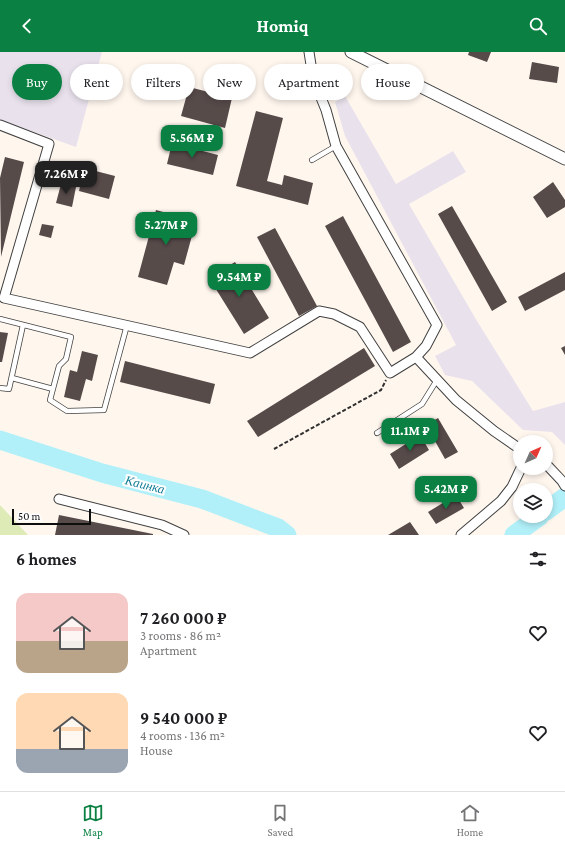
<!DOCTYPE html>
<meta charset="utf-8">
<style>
:root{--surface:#fff;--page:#f2f2f2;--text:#202124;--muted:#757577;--line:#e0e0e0;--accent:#0b8043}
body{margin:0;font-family:"Crimson Pro",serif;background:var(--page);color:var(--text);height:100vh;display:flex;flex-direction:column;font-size:15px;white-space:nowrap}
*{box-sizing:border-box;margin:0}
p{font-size:13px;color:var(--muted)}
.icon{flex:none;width:22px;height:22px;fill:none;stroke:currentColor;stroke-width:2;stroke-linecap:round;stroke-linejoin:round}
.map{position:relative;height:483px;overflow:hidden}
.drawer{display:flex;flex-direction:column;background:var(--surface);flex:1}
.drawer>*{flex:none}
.banner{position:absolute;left:12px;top:12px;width:541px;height:36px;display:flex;gap:8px}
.needle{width:26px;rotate:45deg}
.fabs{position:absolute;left:513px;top:383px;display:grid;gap:8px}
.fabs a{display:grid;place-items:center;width:40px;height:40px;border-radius:50%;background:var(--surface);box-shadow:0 2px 6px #0003;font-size:20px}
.scale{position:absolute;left:12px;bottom:10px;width:79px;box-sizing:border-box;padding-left:4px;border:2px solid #0e0e0e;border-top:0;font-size:11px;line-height:14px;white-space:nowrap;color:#0e0e0e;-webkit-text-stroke:3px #fff;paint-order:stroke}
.price{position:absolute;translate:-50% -34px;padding:0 9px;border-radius:8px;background:var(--accent);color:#fff;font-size:13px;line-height:26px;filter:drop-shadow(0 1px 2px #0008)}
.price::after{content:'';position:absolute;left:50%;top:24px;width:12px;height:9px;margin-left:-6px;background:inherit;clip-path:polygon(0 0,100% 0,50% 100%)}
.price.current{background:#222;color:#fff}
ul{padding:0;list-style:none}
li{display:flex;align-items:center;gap:12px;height:100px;padding:0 16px}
li span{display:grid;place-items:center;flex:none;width:112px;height:80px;border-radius:12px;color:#555}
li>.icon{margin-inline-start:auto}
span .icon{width:48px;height:48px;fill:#fffc;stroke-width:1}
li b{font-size:17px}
h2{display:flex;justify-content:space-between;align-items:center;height:48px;padding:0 16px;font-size:17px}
.pill{padding:0 14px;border-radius:18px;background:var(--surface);box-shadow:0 2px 6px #0003;font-size:14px;line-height:36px}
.pill.current{background:var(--accent);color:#fff}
header{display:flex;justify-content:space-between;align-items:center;height:52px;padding:0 16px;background:var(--accent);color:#fff;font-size:18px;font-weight:700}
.tab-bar{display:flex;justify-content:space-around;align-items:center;height:56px;border-top:1px solid var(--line);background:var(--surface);font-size:11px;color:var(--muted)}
.tab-bar a{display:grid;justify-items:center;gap:2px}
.tab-bar .current{color:var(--accent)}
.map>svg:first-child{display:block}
</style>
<header><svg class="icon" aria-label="back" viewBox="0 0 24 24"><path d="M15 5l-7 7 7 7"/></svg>Homiq<svg class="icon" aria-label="search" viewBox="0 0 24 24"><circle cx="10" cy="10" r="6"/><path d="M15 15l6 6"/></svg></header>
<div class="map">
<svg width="565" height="483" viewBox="0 0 565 483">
<rect width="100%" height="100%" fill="#fff7ee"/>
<path fill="#e9e2ed" d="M0,0H102L76,95L0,68Z
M345,44L396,132L453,99L466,120L409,152L477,269L533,359L565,350V393L552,380L523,378L472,329L445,323L435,304L456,293L345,84L335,50Z"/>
<path fill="#dfebb6" d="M0,453L28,483H0Z"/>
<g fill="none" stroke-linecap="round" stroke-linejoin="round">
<path stroke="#b1f0f9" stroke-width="19" d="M0,388L102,421L202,447L278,476L287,483
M546,459L565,445
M514,483L540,464"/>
</g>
<path fill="#574b4a" d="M469,0H491L487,10L468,3Z
M532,10L559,15L557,31L529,27Z
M189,35L232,46L225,76L181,64Z
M256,59L283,66L267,129L282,133L284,123L313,131L308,153L236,134Z
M172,91L218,103L213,123L167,112Z
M5,105L24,110L1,205L0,126Z
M84,116L115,124L109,147L79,139Z
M553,130L565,148V155L547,166L533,145Z
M61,132L76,135L72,155L56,151Z
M452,154L507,250L492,259L438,162Z
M156,158L196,169L184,213L174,210L167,233L138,225Z
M343,164L411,290L393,300L325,174Z
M42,172L54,174L51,186L39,183Z
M275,176L317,254L299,264L257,185Z
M235,210L269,266L244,282L209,226Z
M565,220V238L525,259L518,245Z
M0,280L8,281L2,310H0Z
M565,294V303L561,296Z
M364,296L375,314L258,385L247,369Z
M82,299L98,303L92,329L86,327L80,349L64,345L70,318L77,320Z
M125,309L215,332L210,352L120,330Z
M438,366L458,400L445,407L426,373Z
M420,383L429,398L399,417L390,402Z
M456,443L464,456L436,472L428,460Z
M59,463L153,482V483H55Z
M410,470L419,483H388Z"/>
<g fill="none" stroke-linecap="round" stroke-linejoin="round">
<defs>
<path id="service" d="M312,108L336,94
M0,267L71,285L66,307L59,314L50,348L67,359L104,358L127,273
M12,326L53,337
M0,336L9,337L23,273
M377,381L422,352L437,328"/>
<path id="minor" d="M0,73L49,92L4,246L250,301L319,259L334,262L360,275L390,321L416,305L426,294L437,273L336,94L326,58L313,26L309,0
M416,305L456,348L494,379L520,397
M546,412L562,429L565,434
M59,447L162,473L184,483
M461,483L501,449L512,435L521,416"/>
<path id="tertiary" d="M351,0L565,107"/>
</defs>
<use href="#service" stroke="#414141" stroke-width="6"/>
<use href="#minor" stroke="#414141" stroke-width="11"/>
<use href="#tertiary" stroke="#414141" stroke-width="13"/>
<path stroke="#303030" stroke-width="2" stroke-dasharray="4 2" stroke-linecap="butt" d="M274,397L381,338L386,328"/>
<use href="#service" stroke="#fff" stroke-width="4.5"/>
<use href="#minor" stroke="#fff" stroke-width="9"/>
<use href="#tertiary" stroke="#fff" stroke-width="11"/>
</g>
<g text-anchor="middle" stroke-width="4" stroke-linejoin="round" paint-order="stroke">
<g font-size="13" font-style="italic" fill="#127e96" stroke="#fff">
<text transform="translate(145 432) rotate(14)" y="5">Каинка</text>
</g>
</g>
</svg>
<div class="fabs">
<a><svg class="needle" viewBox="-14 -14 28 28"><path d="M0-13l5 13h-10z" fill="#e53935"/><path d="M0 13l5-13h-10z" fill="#757577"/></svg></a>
<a><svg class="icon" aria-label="layers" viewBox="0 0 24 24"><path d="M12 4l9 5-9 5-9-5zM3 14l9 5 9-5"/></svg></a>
</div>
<div class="scale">50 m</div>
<b class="price" style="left:192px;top:107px">5.56M ₽</b>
<b class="price current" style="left:66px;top:143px">7.26M ₽</b>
<b class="price" style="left:166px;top:194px">5.27M ₽</b>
<b class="price" style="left:239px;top:246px">9.54M ₽</b>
<b class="price" style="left:410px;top:400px">11.1M ₽</b>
<b class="price" style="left:446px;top:458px">5.42M ₽</b>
<div class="banner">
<a class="pill current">Buy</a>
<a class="pill">Rent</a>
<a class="pill">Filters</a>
<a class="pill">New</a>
<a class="pill">Apartment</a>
<a class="pill">House</a>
</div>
</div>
<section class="drawer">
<h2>6 homes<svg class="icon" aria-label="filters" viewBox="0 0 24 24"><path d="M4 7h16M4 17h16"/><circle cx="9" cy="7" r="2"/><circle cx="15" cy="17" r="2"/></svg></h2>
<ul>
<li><span style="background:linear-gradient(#f6c9c9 60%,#b9a48a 0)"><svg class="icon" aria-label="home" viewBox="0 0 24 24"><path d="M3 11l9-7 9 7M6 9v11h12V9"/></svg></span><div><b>7 260 000 ₽</b><p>3 rooms · 86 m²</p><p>Apartment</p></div><svg class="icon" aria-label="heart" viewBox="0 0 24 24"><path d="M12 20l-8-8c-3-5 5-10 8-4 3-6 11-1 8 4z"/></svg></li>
<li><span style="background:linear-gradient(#ffd9b3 70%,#9aa5b1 0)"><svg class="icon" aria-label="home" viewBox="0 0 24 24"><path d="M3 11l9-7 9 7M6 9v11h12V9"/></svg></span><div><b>9 540 000 ₽</b><p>4 rooms · 136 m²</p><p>House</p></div><svg class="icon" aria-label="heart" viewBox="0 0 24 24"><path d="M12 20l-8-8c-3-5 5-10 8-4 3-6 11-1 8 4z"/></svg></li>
</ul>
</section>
<nav class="tab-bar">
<a class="current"><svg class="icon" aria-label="map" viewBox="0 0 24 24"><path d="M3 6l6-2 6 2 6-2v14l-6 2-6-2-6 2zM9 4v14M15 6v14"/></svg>Map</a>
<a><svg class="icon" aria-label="saved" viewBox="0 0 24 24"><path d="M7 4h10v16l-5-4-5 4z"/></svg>Saved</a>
<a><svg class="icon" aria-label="home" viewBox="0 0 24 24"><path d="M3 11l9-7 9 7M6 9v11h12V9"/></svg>Home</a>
</nav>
